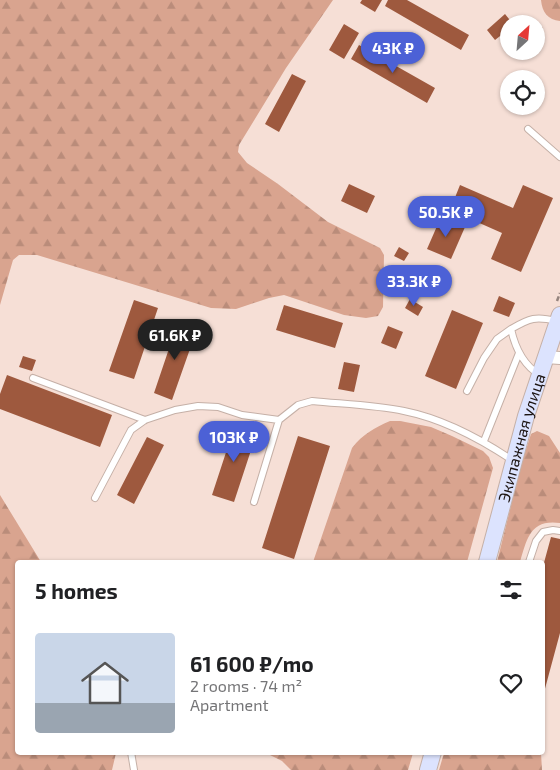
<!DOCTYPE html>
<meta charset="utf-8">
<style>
:root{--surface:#fff;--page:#f6f6f6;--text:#202124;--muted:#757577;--accent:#4c61d6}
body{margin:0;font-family:"Exo 2",sans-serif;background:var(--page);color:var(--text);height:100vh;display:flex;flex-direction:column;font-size:19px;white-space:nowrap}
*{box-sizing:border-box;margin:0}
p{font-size:16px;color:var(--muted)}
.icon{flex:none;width:28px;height:28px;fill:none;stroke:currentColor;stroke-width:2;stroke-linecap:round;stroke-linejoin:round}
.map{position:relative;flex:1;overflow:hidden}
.side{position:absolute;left:15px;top:560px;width:530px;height:195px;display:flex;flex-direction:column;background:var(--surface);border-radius:5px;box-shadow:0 1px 4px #0004}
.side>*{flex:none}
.needle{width:32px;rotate:26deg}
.controls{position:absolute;left:500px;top:15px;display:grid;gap:10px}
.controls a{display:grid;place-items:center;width:45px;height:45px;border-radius:50%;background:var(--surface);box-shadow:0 1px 4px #0004;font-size:25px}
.price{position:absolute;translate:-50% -42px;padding:0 11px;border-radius:18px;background:var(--accent);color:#fff;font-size:16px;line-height:32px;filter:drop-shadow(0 1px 2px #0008)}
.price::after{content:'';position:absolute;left:50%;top:30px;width:15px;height:11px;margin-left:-8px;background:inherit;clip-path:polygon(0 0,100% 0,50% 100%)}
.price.on{background:#222;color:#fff}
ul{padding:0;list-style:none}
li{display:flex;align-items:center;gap:15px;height:125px;padding:0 20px}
li span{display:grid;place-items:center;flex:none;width:140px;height:100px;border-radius:5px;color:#555}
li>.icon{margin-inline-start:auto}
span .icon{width:60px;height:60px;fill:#fffc;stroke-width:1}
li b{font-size:21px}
h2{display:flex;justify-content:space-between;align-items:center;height:60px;padding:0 20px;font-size:21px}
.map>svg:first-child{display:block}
</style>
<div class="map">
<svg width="560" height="770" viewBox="0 0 560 770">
<defs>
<pattern id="forest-firs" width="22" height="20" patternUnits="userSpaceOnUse" patternTransform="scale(1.25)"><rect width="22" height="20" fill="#d9a48f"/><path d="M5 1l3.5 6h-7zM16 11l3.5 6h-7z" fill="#ba8c7a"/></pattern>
</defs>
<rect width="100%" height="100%" fill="#f6dfd6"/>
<path fill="url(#forest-firs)" d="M0,0H333L286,68L239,145L238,152L247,163L278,184L328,222L380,248L384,255L383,307L378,316L366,318L344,315L284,295L269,298L236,309L211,308L37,255H19L13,260L0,305Z
M541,0H560V21C548,20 542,12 541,0Z
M390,421H400L431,427L452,436L483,451L489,457L493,468L467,562H313L352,448C363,434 374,428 390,421Z
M537,431L549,436L560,453V523C530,519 527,539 520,562H497L521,465L531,434Z
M0,495L41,562H18V752L116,753L112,770H0Z
M266,753H413L408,770H291L282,761Z
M444,753H541L542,770H439Z"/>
<path fill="#9e593e" d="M362,0H382L375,12L360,3Z
M388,0H407L469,35L461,50L385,6Z
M505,14L513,24H509V29L495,40L487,30Z
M527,16L543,28L536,36V24H521Z
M344,24L359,33L344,59L329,50Z
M359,45L435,88L427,103L351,59Z
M292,74L306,81L279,132L265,124Z
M349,184L375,196L367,213L341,201Z
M460,185L513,208L523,185L553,198L521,272L491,259L502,233L450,210Z
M441,217L465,227L451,259L427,249Z
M399,247L409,253L404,261L394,256Z
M499,296L515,303L509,317L493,311Z
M410,299L423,307L418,316L405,308Z
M134,300L158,308L134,379L109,371Z
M284,305L343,323L335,348L276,330Z
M452,310L483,323L456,389L425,376Z
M178,322L197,329L172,400L154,393Z
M388,326L403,332L396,349L381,343Z
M23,356L36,360L32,371L19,367Z
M344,362L360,365L354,392L338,389Z
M7,375L112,415L100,447L0,409V394Z
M235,425L257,432L234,502L212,495Z
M298,436L330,446L294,559L262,548Z
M147,437L164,445L134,504L117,495Z
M551,537L560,539V633L543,696L542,570Z"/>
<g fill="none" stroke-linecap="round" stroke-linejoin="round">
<defs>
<path id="lane" d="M528,129L560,157
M540,375C523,365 515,347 511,329C530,318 536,316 556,321
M33,378L145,420
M467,391L484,358L497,339L511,329
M484,441L519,353
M95,498L131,430L145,420L175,410L198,406L218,407L242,415L279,420
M254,502L279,420L298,405L312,401C342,404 375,405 404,411C444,419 479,438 512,460
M529,562L536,541L543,532L553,530L560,531
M131,752L134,770"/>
<path id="street" d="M546,357L560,358"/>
<g id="secondary">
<path id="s1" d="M487,562L526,416L560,315"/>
<path d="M428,770L433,752"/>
</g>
</defs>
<use href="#lane" stroke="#c5b0a7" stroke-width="8"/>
<use href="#street" stroke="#c5b0a7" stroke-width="14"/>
<use href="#secondary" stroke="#c5b0a7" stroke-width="18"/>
<path stroke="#95847e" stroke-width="2.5" stroke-dasharray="5 2.5" stroke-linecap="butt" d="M557,301L560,293"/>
<use href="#lane" stroke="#fff" stroke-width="6"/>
<use href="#street" stroke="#fff" stroke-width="12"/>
<use href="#secondary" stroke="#dce3fe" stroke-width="16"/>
</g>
<g text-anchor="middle" stroke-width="4.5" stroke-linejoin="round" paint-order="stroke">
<g font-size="16" fill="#1c1412" stroke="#fff">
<text dy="6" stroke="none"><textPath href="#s1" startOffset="129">Экипажная улица</textPath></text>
</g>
</g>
</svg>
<div class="controls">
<a><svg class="needle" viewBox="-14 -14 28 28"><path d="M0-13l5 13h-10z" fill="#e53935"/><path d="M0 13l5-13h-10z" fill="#757577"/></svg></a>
<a><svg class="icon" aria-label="locate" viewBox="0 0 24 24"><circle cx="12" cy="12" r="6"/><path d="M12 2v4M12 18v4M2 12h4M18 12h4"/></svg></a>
</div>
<b class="price" style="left:393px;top:74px">43K ₽</b>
<b class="price" style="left:446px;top:238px">50.5K ₽</b>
<b class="price" style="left:414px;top:307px">33.3K ₽</b>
<b class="price on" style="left:175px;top:361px">61.6K ₽</b>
<b class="price" style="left:234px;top:463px">103K ₽</b>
<section class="side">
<h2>5 homes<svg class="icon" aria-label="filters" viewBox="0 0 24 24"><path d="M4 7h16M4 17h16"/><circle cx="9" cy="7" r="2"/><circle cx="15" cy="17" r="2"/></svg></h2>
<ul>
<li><span style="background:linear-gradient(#c9d6e8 70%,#9aa5b1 0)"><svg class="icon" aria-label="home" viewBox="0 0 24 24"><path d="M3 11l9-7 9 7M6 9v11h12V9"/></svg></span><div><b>61 600 ₽/mo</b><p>2 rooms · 74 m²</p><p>Apartment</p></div><svg class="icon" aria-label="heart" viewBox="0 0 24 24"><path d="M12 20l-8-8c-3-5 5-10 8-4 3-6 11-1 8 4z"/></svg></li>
</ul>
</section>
</div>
